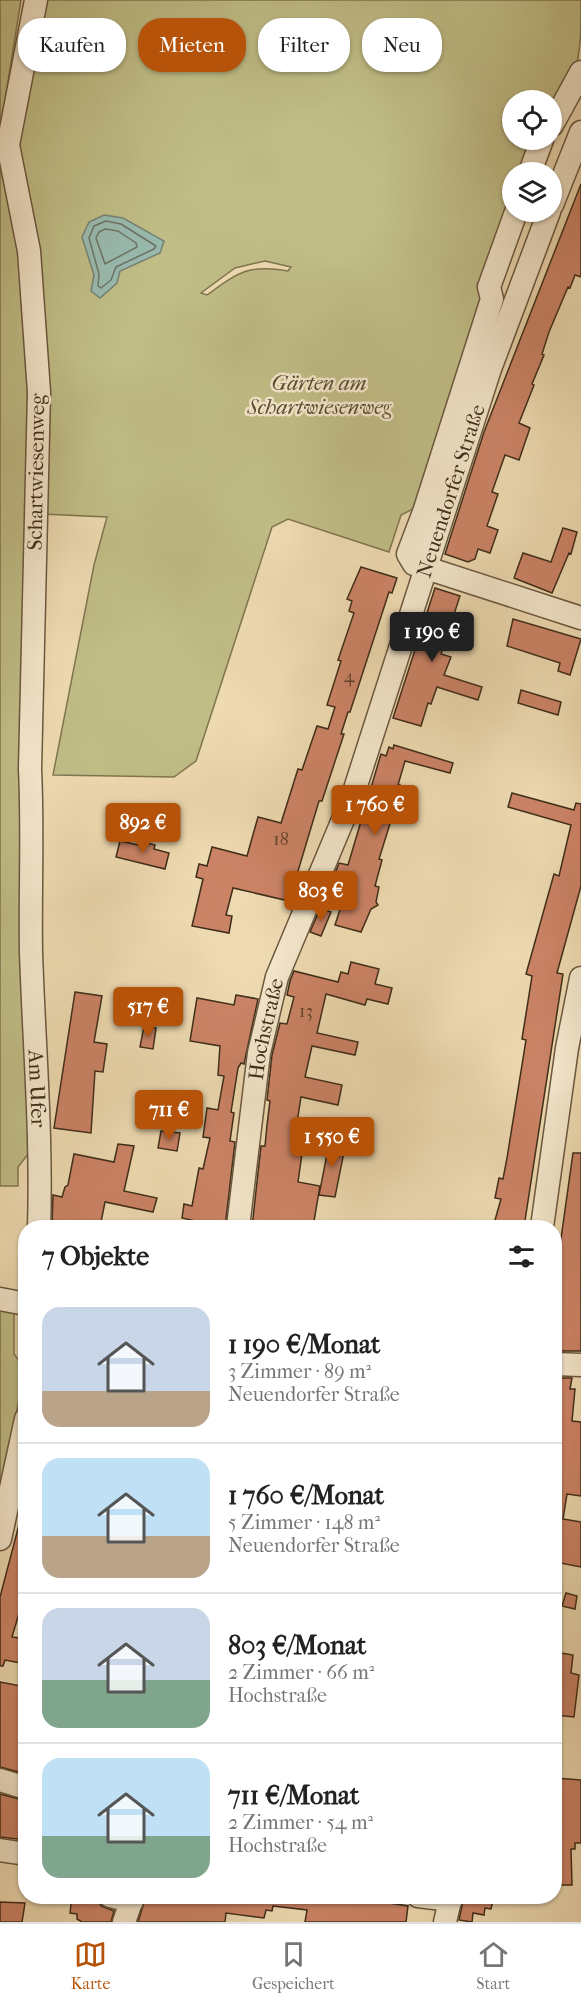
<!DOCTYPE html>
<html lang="de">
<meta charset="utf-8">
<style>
:root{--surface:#fff;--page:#f2f2f2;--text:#222;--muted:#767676;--line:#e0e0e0;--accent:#b45309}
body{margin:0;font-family:"IM FELL French Canon",serif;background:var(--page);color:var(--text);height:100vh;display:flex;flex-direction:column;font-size:22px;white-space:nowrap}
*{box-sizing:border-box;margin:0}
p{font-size:20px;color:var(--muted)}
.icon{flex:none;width:33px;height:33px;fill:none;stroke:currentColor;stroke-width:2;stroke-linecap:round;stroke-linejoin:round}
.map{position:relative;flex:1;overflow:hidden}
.drawer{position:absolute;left:18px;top:1220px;width:544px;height:684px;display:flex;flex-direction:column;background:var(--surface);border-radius:24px;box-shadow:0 2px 4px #0004}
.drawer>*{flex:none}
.top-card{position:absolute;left:18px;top:18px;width:546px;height:54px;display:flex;gap:12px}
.buttons{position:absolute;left:502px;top:90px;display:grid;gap:12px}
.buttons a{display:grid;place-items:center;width:60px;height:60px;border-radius:50%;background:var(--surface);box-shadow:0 2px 4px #0004;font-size:30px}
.price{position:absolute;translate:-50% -51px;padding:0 14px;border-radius:6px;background:var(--accent);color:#fff;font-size:20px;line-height:39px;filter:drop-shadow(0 2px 3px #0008)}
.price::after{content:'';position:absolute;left:50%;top:36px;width:18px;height:14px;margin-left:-9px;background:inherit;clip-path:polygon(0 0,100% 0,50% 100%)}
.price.current{background:#222;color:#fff}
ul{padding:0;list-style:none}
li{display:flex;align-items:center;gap:18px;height:150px;padding:0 24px}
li+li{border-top:2px solid var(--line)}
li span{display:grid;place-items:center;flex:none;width:168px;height:120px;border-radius:18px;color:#555}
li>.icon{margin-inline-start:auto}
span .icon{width:72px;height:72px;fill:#fffc;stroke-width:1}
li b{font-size:26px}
h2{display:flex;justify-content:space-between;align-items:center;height:72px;padding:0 24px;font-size:26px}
.tag{padding:0 21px;border-radius:24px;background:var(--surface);box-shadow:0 2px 4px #0004;font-size:21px;line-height:54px}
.tag.current{background:var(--accent);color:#fff}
.menu{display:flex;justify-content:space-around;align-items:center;height:84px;border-top:2px solid var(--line);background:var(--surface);font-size:16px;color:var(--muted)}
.menu a{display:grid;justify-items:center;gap:3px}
.menu .current{color:var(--accent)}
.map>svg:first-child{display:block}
</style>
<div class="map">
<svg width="581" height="1922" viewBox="0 0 581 1922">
<rect width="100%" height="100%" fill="#eedab1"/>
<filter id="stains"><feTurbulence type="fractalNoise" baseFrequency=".00333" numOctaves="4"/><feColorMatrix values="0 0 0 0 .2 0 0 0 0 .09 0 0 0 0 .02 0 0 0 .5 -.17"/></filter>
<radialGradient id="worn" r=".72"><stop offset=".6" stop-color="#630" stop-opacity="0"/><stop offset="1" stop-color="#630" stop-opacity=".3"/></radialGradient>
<path fill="#c0bd86" stroke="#807550" stroke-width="1.5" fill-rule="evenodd" d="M0,0H21L0,132Z
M42,0H581C581,51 581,73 552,117V100H513V140H539L527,172H513V209L492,266L477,284L489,296L421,505L401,515L389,552L288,519L272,527L196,761L174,777L53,775L94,565L107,517L42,514L17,115ZM265,261L291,267L288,271C248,264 239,272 207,295L201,293L235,268Z
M0,148L20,248L29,389V1153L18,1167V1186H0Z
M0,1306L14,1311V1354L25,1369L0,1495Z"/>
<path fill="#99baaf" stroke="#758273" stroke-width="1.5" d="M104,215L123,218L164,241L160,253L120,271L117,283L100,298L91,291L94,275L82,237L89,222Z"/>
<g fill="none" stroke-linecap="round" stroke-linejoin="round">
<path stroke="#6c7464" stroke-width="1.5" d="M106,221L121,224L156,246L154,249L116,267L111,280L101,288L98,286L99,274L89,238L94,226Z
M105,229L118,231L136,243L137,247L105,264L96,238L99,232Z"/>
</g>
<path fill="#cb8366" stroke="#3f2d19" stroke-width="1.5" d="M581,184V277L575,275L570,288L568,287L549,332L542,354L544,355L532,384L534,385L519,423L530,428L519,460L505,455L492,492L498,494L487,526L498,530L490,553L478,549L475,559L468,562L445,554L484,432Z
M563,528L577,532L571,554L569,553L552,593L514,578L523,553L551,562Z
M361,567L397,578L392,593L389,592L350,712H348L341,734H344L322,801H319L289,901L233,888L226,915L232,916L229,933L192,926L203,879L196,877L199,864L207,866L212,847L247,856L258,817L281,823L298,769L302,770L317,726L328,729L335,707L327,705L341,661L338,660L354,613L349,611L352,601L347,599Z
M435,588L460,596L441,654L451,657L444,675L482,687L478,700L437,687L431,704L428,703L421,726L393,718Z
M513,619L581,639L570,675L558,671L560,663L507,646Z
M521,690L561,702L558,715L518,703Z
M394,745L453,763L450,773L405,761L398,785H400L398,798L379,859L382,860L375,886L379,887L376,902L378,905L371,909L361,932L335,925L348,885L332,881L339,863L348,865L381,754L386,756L389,747L393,749Z
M512,793L574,810L576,803L581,804V886L557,973L563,974L524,1227H493L501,1199L495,1198L499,1178L503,1179L507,1158L526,1040L522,1039L532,976L526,974L554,874L559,876L571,825L508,807Z
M120,841L139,845L140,841L155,845L154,849L169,853L165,869L116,857Z
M320,909L331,912L321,936L310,932Z
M351,962L379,969L375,984L392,988L388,1004L367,999L365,1005L326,994L317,1033L358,1042L355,1055L312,1046L305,1077L342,1085L338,1105L301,1097L297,1123L304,1125L302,1133H305L298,1182L320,1186L313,1227H252L261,1146H265L267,1125L270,1101L267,1100L272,1055L280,1023L287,1024L294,997L287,995L290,981L294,971L338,982L341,972L348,974Z
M75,992L102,996L94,1042L107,1044L103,1072L95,1071L91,1133L54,1128Z
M236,995L258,999L244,1064L241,1063L238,1068L231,1112L234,1113L230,1141L235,1142L225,1227H221L182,1218L184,1204L192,1206L199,1168L203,1169L210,1138L203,1137L207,1108L218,1110L224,1076L218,1075L220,1046L190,1041L197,998L234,1005Z
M144,1026L156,1028L153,1049L140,1047Z
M161,1131L180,1133L177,1151L158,1148Z
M330,1139L346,1142L335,1197L319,1195Z
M118,1144L134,1146L124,1191L157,1198L153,1212L105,1202L100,1227H52L53,1195L62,1197L65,1187L68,1185L74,1154L114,1162Z
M573,1153H581V1351H556L557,1267Z
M557,1378H572L570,1389H575L572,1421L581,1422V1496L567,1494L563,1519L581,1522V1567L555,1562L558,1523H555V1397Z
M20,1521H26V1601L23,1600L12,1637L26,1639V1664L5,1660L3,1666H0V1597Z
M566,1593L577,1596L575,1609L562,1606Z
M561,1653L573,1655L571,1673L579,1675L574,1717L555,1715Z
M0,1682L26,1687V1774L0,1767Z
M555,1778L581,1780V1843H575V1849H571L572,1885H555V1844H558L559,1818H555Z
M0,1794L26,1801V1840L0,1837Z
M72,1896H96L101,1906L114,1911L111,1922H82L77,1919V1914L70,1913Z
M146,1896H346L408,1906L406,1922H305L307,1910L273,1906L272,1911L266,1910L264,1918L226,1913L225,1922H138Z
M464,1896H494L491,1909L485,1908L484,1915L473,1913L472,1922L459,1920Z
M0,1902L25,1903L22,1922H0Z"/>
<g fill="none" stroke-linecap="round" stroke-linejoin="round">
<defs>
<g id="minor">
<path id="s1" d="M36,0L8,145L29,251L39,392L30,769C33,830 30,891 31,952C34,1044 42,1135 39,1227"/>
<path d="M552,125L581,72"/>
<path d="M530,172L542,140"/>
<path d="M552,205L581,132"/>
<path d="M516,212L489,287L492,299L424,512L408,554L414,564L581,618"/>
<path id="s2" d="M238,1227L259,1053L277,977L352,798L490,369L549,212"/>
<path d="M542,1227L567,1048L581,978"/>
<path d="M0,1299L26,1304"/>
<path d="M555,1364L581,1365"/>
<path d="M0,1539L26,1419"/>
<path d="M0,1780L26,1788"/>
<path d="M0,1850L26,1854"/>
<path d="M110,1896L132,1901"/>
<path d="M418,1896L451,1900"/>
<path d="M124,1922L133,1896"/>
<path d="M445,1922L451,1896"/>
</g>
</defs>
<use href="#minor" stroke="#6b583f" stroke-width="25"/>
<use href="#minor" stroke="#f4e7cc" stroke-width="22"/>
</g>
<g text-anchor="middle" stroke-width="5" stroke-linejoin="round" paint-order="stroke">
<g font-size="18" fill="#62422c">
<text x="349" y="682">4</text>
<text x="281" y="845">18</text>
<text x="306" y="1017">13</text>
</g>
<g font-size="21" font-style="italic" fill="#594a2f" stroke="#f4e7cc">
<text x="319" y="390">Gärten am<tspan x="319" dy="24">Schartwiesenweg</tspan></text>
</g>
<g font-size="21" fill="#3f2d19" stroke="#f4e7cc">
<text transform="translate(36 472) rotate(-89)" y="7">Schartwiesenweg</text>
<text dy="7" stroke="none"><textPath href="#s2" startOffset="770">Neuendorfer Straße</textPath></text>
<text dy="7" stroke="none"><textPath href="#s2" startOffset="200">Hochstraße</textPath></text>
<text dy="7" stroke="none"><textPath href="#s1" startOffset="1094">Am Ufer</textPath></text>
</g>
</g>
<rect width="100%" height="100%" filter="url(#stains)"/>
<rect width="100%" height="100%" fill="url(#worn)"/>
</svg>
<div class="buttons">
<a><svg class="icon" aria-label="locate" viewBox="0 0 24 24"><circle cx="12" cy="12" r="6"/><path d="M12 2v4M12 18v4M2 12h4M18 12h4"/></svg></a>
<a><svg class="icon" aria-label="layers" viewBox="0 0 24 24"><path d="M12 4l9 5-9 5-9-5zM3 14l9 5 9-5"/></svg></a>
</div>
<b class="price current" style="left:432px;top:663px">1 190 €</b>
<b class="price" style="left:375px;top:836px">1 760 €</b>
<b class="price" style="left:143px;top:854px">892 €</b>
<b class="price" style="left:321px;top:922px">803 €</b>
<b class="price" style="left:148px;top:1038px">517 €</b>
<b class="price" style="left:169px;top:1141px">711 €</b>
<b class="price" style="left:332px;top:1168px">1 550 €</b>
<div class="top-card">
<a class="tag">Kaufen</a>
<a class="tag current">Mieten</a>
<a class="tag">Filter</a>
<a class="tag">Neu</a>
</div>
<section class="drawer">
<h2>7 Objekte<svg class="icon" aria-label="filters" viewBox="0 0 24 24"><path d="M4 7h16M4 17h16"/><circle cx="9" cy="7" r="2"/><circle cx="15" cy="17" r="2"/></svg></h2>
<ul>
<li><span style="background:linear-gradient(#c9d6e8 70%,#b9a48a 0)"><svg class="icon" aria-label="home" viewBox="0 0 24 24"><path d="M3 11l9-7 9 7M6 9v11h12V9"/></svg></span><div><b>1 190 €/Monat</b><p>3 Zimmer · 89 m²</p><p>Neuendorfer Straße</p></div></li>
<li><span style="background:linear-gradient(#bfe0f5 65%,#b9a48a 0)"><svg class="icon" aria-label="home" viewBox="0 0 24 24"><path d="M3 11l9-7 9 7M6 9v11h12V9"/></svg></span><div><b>1 760 €/Monat</b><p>5 Zimmer · 148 m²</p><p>Neuendorfer Straße</p></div></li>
<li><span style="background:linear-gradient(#c9d6e8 60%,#7fa58c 0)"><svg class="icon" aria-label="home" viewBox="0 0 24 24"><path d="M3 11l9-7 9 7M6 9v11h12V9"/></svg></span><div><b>803 €/Monat</b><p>2 Zimmer · 66 m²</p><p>Hochstraße</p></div></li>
<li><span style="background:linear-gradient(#bfe0f5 65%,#7fa58c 0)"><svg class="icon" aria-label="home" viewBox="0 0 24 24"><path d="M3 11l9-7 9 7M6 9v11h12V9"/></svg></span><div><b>711 €/Monat</b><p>2 Zimmer · 54 m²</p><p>Hochstraße</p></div></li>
</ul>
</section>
</div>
<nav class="menu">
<a class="current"><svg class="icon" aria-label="map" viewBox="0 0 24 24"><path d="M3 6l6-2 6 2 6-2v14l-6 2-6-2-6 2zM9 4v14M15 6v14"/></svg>Karte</a>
<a><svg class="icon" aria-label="saved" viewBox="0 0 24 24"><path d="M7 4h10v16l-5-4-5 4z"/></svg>Gespeichert</a>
<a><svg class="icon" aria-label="home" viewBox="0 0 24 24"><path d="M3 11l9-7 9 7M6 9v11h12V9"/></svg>Start</a>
</nav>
